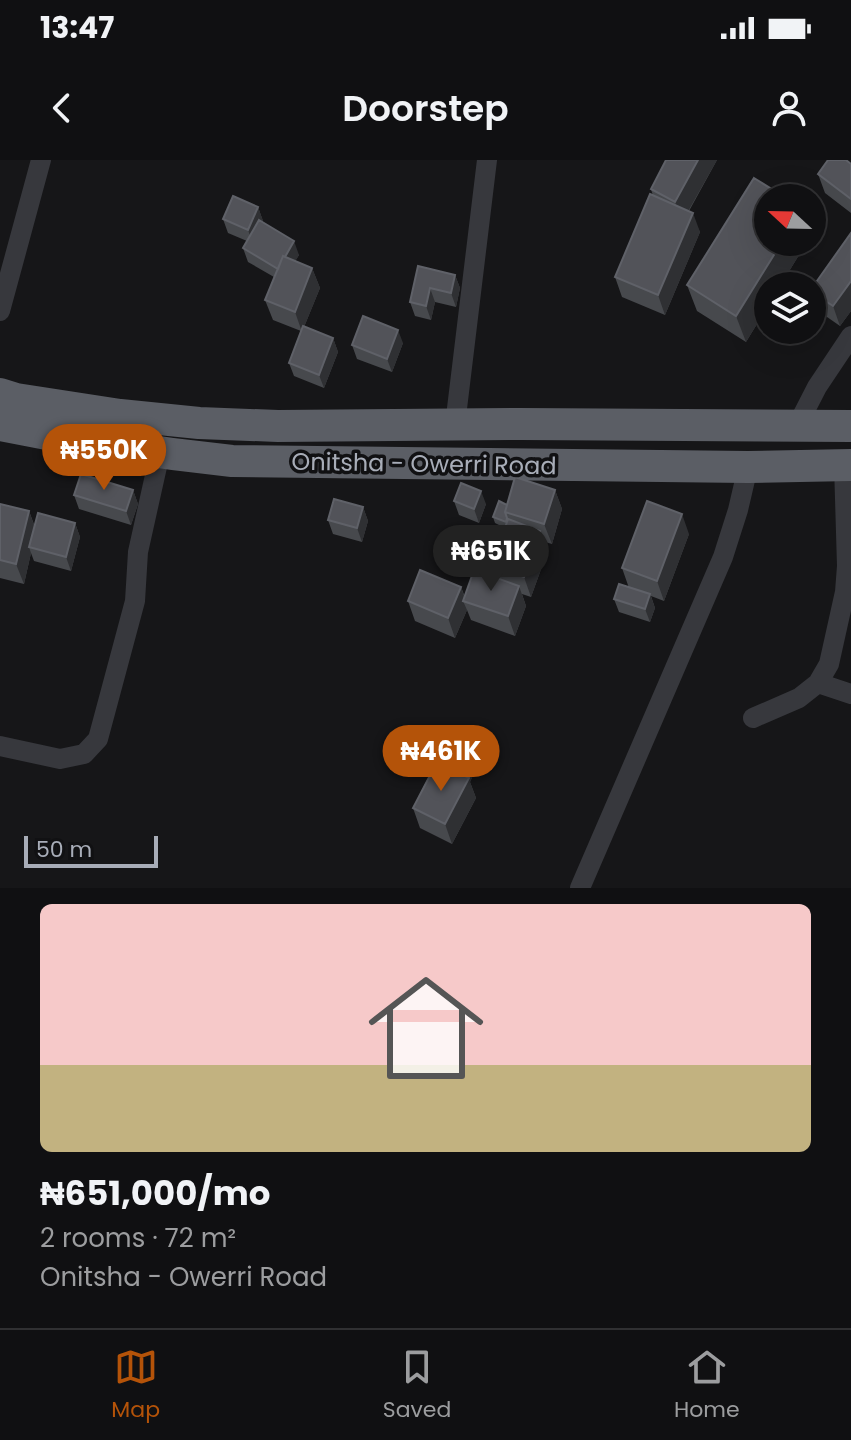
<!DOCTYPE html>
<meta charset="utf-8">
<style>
:root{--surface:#101012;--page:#19191b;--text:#f1f3f6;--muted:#9c9d9f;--line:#303032;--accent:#b45309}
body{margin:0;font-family:Poppins,sans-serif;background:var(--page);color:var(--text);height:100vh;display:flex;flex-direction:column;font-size:30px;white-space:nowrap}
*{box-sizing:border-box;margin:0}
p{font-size:26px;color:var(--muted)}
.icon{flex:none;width:44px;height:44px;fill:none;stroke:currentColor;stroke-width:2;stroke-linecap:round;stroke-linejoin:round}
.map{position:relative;height:728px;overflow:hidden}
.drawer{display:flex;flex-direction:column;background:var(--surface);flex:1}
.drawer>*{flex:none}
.needle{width:52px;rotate:292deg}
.buttons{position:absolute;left:754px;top:24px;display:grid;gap:16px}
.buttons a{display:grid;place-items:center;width:72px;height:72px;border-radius:50%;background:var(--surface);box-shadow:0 8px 32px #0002,0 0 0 2px var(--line);font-size:40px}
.scale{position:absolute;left:24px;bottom:20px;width:134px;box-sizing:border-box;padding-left:8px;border:4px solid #a8adb8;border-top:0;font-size:22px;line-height:28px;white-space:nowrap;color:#a8adb8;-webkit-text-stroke:6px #111113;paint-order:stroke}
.price{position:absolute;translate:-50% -68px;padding:0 18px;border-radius:28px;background:var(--accent);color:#fff;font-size:26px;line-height:52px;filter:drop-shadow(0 2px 4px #0008)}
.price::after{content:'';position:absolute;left:50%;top:48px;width:24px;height:18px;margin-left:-12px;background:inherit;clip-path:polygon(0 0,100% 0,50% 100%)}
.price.selected{background:#222;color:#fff}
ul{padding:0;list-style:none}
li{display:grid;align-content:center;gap:16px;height:424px;padding:0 40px}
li+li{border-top:2px solid var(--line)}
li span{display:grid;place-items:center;height:248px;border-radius:12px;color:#555}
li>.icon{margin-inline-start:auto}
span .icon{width:144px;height:144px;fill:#fffc;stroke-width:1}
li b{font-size:34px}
.status{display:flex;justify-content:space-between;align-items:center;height:56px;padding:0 40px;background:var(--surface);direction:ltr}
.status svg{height:22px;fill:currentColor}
header{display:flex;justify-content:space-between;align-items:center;height:104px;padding:0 40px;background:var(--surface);font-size:36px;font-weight:600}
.tab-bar{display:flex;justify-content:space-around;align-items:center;height:112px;border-top:2px solid var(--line);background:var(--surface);font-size:22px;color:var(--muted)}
.tab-bar a{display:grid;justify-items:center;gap:4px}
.tab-bar .selected{color:var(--accent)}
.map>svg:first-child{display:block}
</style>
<div class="status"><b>13:47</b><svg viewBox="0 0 49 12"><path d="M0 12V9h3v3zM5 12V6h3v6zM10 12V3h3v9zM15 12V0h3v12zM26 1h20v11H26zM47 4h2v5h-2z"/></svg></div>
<header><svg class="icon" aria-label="back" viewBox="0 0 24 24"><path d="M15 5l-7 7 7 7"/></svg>Doorstep<svg class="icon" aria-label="person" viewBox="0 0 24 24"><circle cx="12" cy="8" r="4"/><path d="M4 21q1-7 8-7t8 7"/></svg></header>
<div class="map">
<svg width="851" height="728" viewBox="0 0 851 728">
<rect width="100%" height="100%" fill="#161618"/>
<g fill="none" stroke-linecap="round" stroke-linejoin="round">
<path stroke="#37383d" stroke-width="20" d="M0,151L41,0
M455,265L487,0
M797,266L817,227L851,176
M818,523L851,534
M753,558L799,538L818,523L829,504L845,432L847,406L844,305
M0,586L60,599L84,594L98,579L135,441L138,392L160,293
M580,728L723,397L738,350L748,307"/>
<path stroke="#5b5e65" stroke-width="32" d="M0,234L16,239L120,255L199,263L278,266L521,264L851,266
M0,265C77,281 154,293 232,301L748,307L851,305"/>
</g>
<path fill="#47494d" d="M666,0H717L689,51L700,72L665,155L622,137L615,117L653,36L651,29Z
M851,4V53L825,33L818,14Z
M258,47L263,61V62L299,95L295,101L312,108L320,128L304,167L333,178L338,192L324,228L294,216L289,203L301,171L273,160L265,140L274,117L248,102L243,88L247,81L228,73L223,59Z
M851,73V151L840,166L817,150L812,135V128Z
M768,82H807L780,126H768V146L746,182L697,151L687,125Z
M418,106L455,115L460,128L456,147L435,142L431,160L415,156L410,142Z
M403,183L392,212L357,199L352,185Z
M133,330L138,344L131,365L79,349L74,335Z
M555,330L562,349L552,384L545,382L548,390L531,437L522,434L526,446L515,476L471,460L467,450L455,478L415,461L408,441L461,427L465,437L496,418L492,406L505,368L495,363L493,357L507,345Z
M454,341L486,344L479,363L459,355Z
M0,344L29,351L35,367L75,363L80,377L71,411L34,401L31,393L24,424L0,418Z
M363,347L368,361L362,382L333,374L328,360Z
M689,374L664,441L651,436L655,448L650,462L619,452L614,439L629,428L622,408Z
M470,598L475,611L470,622L476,638L452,684L420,668L413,648L434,606L432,600Z"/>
<path fill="#2f3033" d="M698,0H717L682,62L675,42Z
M258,47L263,61L253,84L248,70Z
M693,53L700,72L665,155L658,135Z
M294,81L299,95L283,122L278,109Z
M782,82H807L780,126H768V146L746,182L736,156Z
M312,108L320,128L302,172L295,152Z
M455,115L460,128L456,147L451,133Z
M851,121V151L840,166L833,146Z
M430,128L435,142L431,160L426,146Z
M398,170L403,183L392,212L387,199Z
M333,178L338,192L324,228L319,215Z
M133,330L138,344L131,365L126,351Z
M555,330L562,349L552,384L544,364Z
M481,331L486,344L479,363L474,349Z
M363,347L368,361L362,382L357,368Z
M29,351L36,371L29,387L31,393L24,424L16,404Z
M682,354L689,374L664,441L657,421Z
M75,363L80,377L71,411L66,397Z
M540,371L548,390L531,437L524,417Z
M519,426L526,446L515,476L508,456Z
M461,427L466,442L463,441L467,450L455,478L448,458Z
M650,434L655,448L650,462L645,449Z
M470,598L475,611L470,622L476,638L452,684L445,664L467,622L464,613Z"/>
<path fill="#525359" stroke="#5f6168" stroke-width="2" d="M666,0H698L675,42L651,29Z
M828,0H846L851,4V39L818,14Z
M754,18L786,38H768V82H782L736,156L687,125Z
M650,34L693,53L658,135L615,117Z
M233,36L258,47L248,70L223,59Z
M259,60L294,81L285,97L283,96L278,109L243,88Z
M851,73V121L833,146L812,132V128Z
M283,96L312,108L295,152L265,140Z
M418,106L455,115L451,133L430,128L426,146L410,142Z
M363,156L398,170L387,199L352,185Z
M303,166L333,178L319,215L289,203Z
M81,314L133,330L126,351L74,335Z
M515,317L555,330L544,364L505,352Z
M461,323L481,331L474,349L454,341Z
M334,339L363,347L357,368L328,360Z
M499,341L507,345L505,352L507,358L506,362L493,357Z
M647,341L682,354L657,421L622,408Z
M0,344L29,351L16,404L0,400Z
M38,353L75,363L66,397L29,387Z
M508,359L540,371L524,417L492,406Z
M420,410L461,427L448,458L408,441Z
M474,410L519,426L508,456L463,441Z
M619,424L650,434L645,449L614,439Z
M439,585L470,598L464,613L432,600Z
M437,602L469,618L445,664L413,648Z"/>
<g text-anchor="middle" stroke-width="7" stroke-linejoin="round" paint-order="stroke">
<g font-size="24" fill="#a8adb8" stroke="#111113">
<text transform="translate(424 304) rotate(1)" y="8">Onitsha - Owerri Road</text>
</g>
</g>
</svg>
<div class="buttons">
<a><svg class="needle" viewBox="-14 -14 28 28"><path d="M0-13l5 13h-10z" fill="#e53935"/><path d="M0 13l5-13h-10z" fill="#9c9d9f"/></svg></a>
<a><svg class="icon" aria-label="layers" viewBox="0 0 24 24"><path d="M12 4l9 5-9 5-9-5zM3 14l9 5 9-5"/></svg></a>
</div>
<div class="scale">50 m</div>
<b class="price" style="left:104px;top:332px">₦550K</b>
<b class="price selected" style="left:491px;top:433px">₦651K</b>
<b class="price" style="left:441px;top:633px">₦461K</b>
</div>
<section class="drawer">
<ul>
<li><span style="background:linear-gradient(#f6c9c9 65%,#c2b280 0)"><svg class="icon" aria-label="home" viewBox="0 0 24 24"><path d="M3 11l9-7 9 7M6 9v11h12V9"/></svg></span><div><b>₦651,000/mo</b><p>2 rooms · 72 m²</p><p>Onitsha - Owerri Road</p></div></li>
</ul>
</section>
<nav class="tab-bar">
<a class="selected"><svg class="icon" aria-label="map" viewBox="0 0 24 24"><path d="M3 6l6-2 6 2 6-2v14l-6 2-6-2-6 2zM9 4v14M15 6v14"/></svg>Map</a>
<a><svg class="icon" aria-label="saved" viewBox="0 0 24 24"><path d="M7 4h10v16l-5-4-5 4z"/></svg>Saved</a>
<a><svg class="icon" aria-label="home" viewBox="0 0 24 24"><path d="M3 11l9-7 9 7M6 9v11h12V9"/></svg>Home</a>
</nav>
